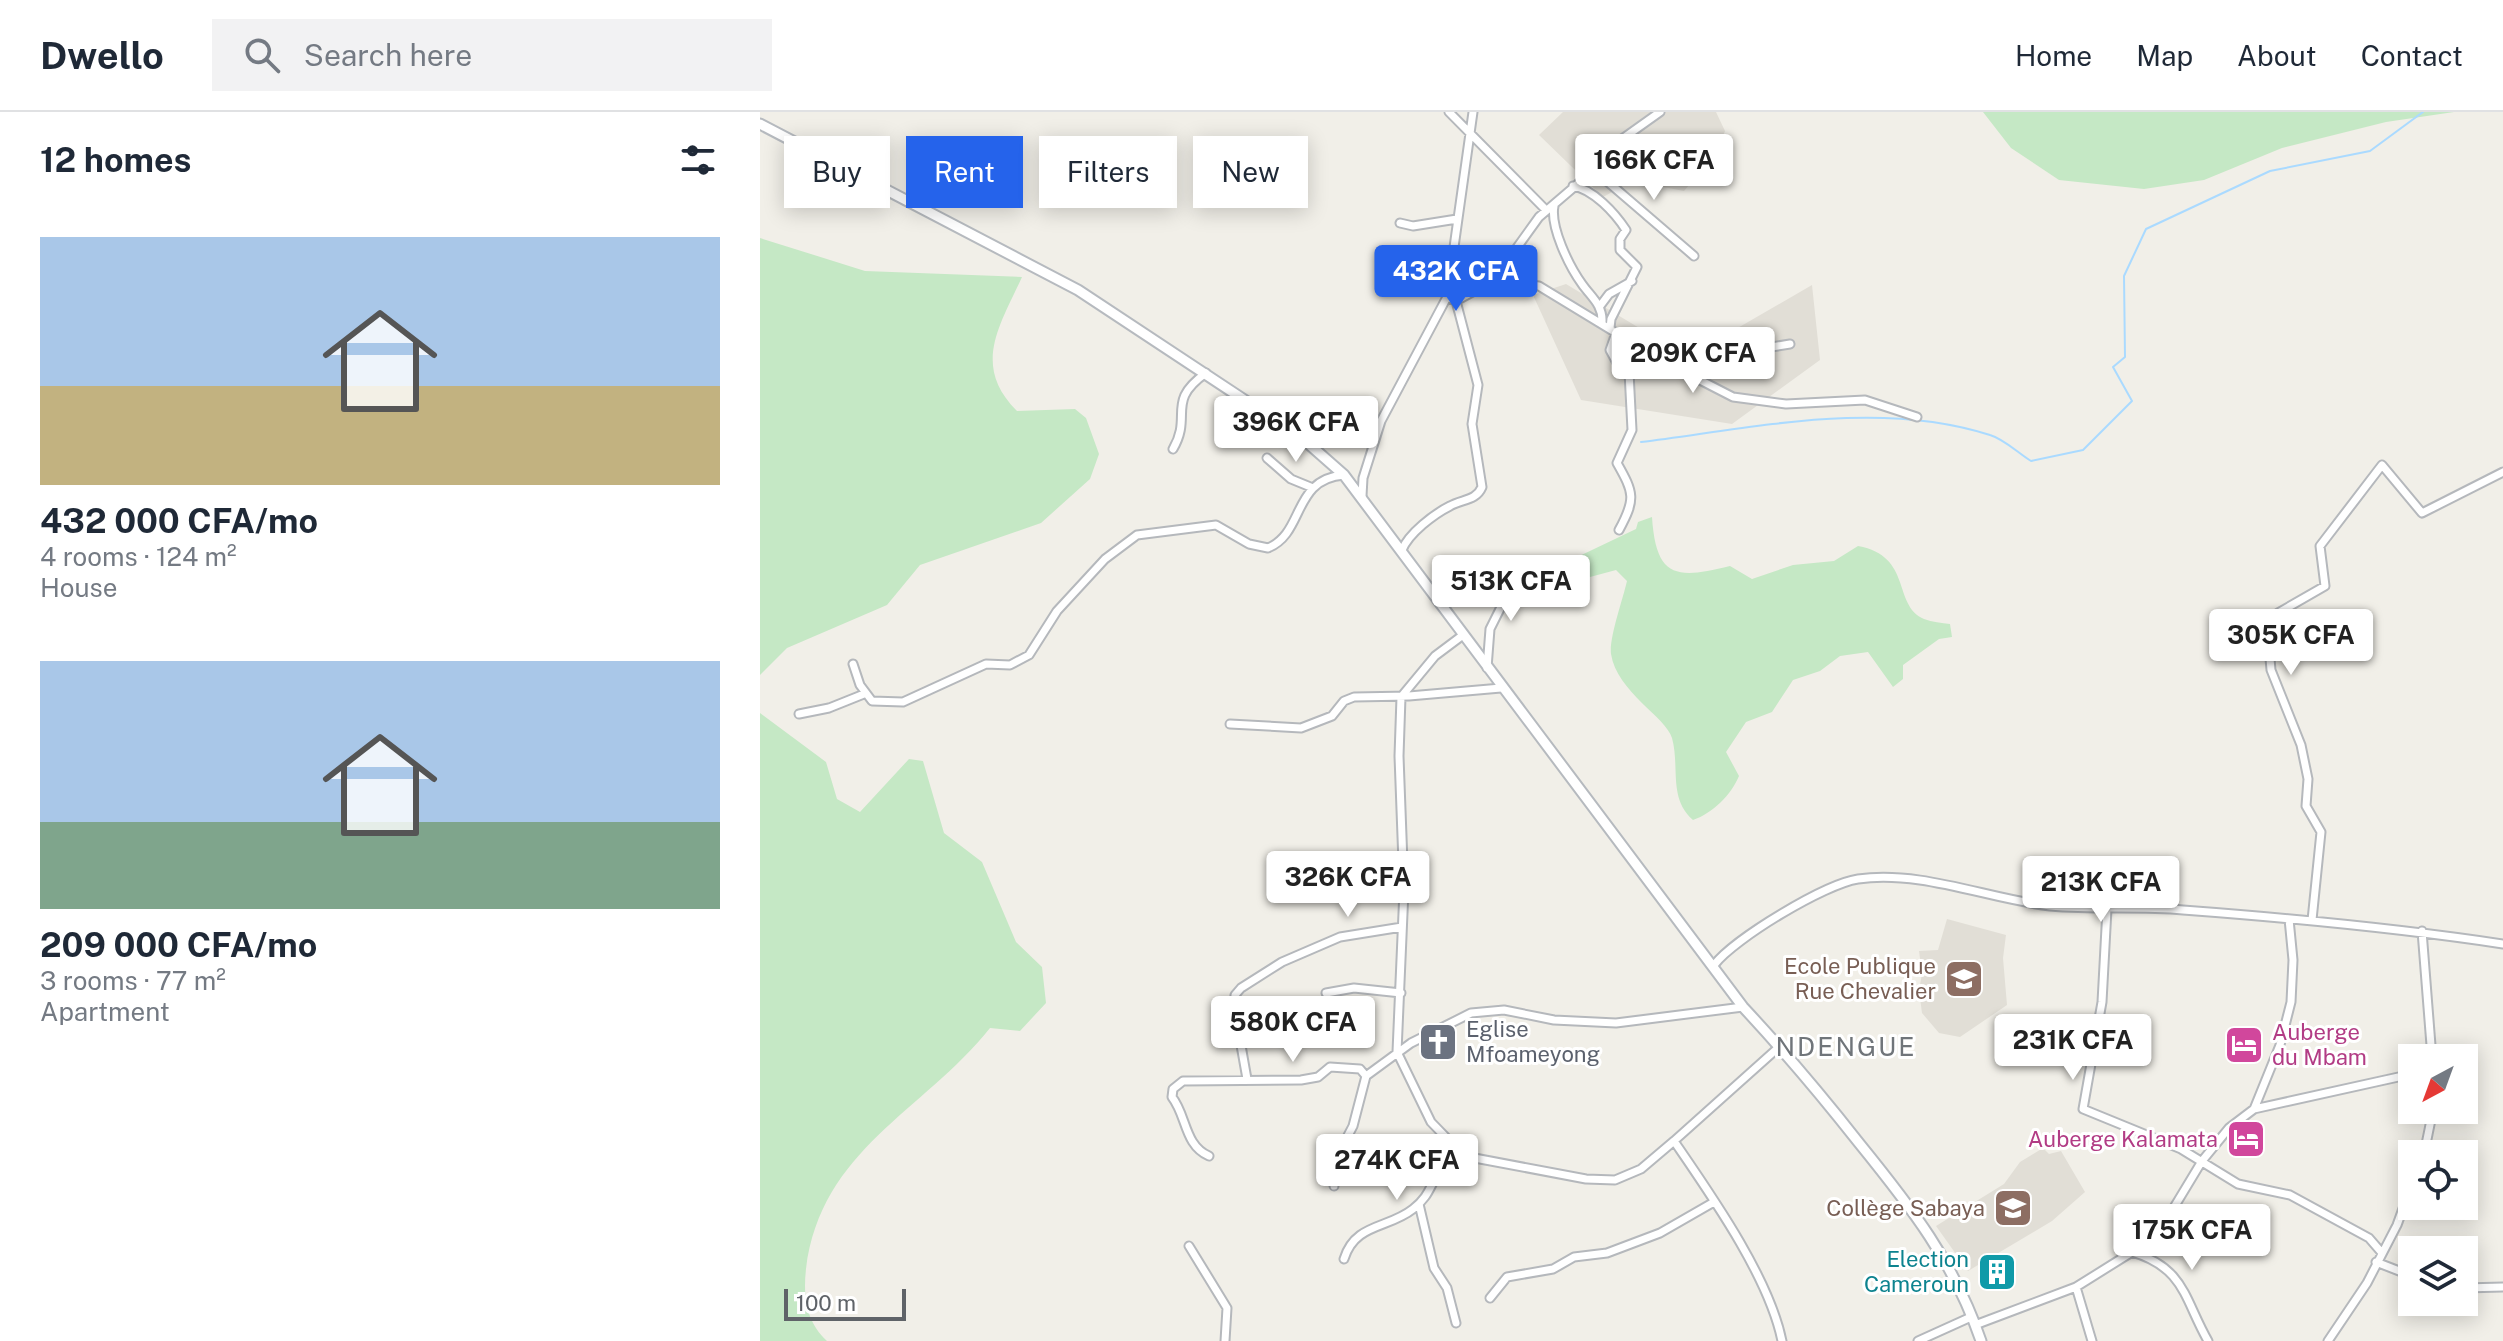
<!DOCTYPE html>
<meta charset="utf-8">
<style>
:root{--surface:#fff;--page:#f2f2f3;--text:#1f2937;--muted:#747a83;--line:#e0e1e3;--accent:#2563eb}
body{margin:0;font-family:"Public Sans",sans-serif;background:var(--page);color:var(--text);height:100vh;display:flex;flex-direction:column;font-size:30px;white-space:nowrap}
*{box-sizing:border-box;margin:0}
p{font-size:26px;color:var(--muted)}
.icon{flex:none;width:44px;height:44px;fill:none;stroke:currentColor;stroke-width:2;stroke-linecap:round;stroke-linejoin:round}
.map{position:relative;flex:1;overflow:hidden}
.sheet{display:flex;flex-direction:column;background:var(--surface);width:760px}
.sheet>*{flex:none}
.hud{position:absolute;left:24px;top:24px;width:760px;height:72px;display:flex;gap:16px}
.needle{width:52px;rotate:221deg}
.buttons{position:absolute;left:1638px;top:932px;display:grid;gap:16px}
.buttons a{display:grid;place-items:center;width:80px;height:80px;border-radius:0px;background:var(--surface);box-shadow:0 4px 20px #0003;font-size:40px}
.scale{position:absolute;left:24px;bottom:20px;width:122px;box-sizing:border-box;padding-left:8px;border:4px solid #5f6368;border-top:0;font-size:22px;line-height:28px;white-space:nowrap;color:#5f6368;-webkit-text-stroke:6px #fff;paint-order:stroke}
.price{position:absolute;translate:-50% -68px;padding:0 18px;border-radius:8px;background:#fff;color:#222;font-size:26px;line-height:52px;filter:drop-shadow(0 2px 4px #0008)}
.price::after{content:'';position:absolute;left:50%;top:48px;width:24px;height:18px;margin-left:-12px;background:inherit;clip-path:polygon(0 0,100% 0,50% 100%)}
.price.active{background:var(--accent);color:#fff}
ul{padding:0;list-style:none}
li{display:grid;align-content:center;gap:16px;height:424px;padding:0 40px}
li span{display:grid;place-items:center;height:248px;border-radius:0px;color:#555}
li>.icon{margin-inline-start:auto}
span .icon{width:144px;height:144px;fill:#fffc;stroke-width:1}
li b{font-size:34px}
h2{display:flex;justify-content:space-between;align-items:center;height:96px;padding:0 40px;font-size:34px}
.chip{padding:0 28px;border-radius:0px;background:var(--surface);box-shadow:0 4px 20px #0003;font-size:28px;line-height:72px}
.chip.active{background:var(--accent);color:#fff}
header{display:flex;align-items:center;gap:48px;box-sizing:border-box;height:112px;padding:0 40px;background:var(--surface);border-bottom:2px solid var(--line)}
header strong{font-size:38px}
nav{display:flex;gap:44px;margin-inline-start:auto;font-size:28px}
.search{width:560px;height:72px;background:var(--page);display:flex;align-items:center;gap:20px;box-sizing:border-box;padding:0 28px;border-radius:0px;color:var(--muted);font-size:30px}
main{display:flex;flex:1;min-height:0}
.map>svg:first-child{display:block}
</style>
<header>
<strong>Dwello</strong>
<div class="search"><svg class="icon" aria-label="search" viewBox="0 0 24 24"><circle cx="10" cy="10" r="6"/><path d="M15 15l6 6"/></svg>Search here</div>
<nav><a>Home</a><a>Map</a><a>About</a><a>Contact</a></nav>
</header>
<main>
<section class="sheet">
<h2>12 homes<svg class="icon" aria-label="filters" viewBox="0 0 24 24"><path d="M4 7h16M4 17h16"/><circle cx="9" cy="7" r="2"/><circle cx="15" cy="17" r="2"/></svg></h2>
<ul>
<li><span style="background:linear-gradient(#a9c7e8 60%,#c2b280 0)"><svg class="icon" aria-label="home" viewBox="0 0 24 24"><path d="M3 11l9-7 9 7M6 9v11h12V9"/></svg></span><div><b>432 000 CFA/mo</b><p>4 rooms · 124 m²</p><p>House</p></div></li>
<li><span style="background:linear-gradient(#a9c7e8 65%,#7fa58c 0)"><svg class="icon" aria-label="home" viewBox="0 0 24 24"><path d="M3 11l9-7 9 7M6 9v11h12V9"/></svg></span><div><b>209 000 CFA/mo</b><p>3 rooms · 77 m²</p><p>Apartment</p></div></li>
</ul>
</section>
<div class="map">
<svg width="1743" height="1229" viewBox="0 0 1743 1229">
<rect width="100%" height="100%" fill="#f1efe8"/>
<path fill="#e1ded6" d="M803,0H956L965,19L955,43L924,79L872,69L843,85L779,23Z
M806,172L896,226L950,232L1052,173L1060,248L972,312L821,288L773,183Z
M1187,807L1246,823L1243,846L1247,893L1200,925L1179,921L1162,901L1159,878L1162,862L1159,839L1178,838Z
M1283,1036L1289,1042L1301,1039L1325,1080L1292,1109L1208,1159L1176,1114L1244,1072L1260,1050Z"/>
<path fill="#c5e8c5" d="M1223,0H1694L1626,10L1522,36L1444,68L1384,77L1299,68L1251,36Z
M0,126L105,159L262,165C239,215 212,254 257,299L315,297L326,306L339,342L330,367L281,411L160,453L127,493L27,536L0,563Z
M892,405C896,467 917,467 970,454L992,467L1033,453L1074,449L1098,434C1153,444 1132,493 1164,507C1172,510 1182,511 1190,512L1192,525L1179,527L1143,553V567L1133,575L1108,540L1080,544L1060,559L1033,568L1012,600L986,610L966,640L979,664C971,683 953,701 933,708C908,686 920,655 912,626C906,605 857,580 851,542C849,526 863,487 867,469L856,458L830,465L816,462L811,448L876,417L878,410Z
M0,601L66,650L77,687L100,700L149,647L163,649L184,721L222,750L256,830L282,855L286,891L260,919L230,916C163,1000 61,1037 46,1157C43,1184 46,1210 67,1229H0Z"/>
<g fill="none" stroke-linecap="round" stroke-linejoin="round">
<path stroke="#aadaff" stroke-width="2" d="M881,330C993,316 1119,287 1230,323C1244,327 1258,341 1271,349L1323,338L1372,289L1353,255L1365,245L1364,164L1386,117L1510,59L1610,39L1663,0"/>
<defs>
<path id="street" d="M689,0L786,98
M834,58L934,144
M813,74C833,77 855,101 866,118L860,127V138L877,155L851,207L850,216
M794,94C790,115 809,154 822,172C831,185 843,193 842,210
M640,111L653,114L697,107
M733,169L779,174L899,247L973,285L1026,292L1105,288L1157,305
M696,189L733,169L779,105L834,58L855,32L900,0
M840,194L849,182L872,169
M856,221L850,238L862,260L899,247
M912,251L1030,232
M413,337C433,303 405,290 446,261
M507,346L531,367L553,376
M602,384L603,366L621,309L687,185L713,0
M859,418C876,387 874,381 857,351L872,318L869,260
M642,438C649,421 674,402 690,394C702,387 716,389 722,375L712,312L718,273L696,189L687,185
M703,523L675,544L641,585L639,644L644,778L637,940L671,1010L704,1044L826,1067L855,1068L881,1057L914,1029
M93,552L100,573L112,589L143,590L226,552L250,553L269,543L297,499L345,447L377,423L456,413L489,432L508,436C545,421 532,367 584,363
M727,556L730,517L758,461
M39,602L69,596L104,582
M470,612L541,616L572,604L584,589L594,585L649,584L741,576
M1347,797L1342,890L1323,997L1421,1037L1478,1072L1530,1083L1609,1126L1622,1141
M1552,808L1561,720L1546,694L1548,667L1541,633L1511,558L1508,524L1518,501L1565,474L1560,434L1622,353L1662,401L1743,360
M1662,819L1672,946
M954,853C975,826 1065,772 1098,767C1162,758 1228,787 1290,794C1335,798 1379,794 1423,798C1530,806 1637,816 1743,832
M566,881L594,876L641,881
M1020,934L914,1029C951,1083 1009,1165 1022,1229
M487,967L474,894L475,883L481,876L522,850L580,825L642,815
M1494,997L1652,962
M1664,1042L1673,998
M449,1044C424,1033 427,1004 412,985L413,977L423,969L541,968L558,965L570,955L600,957L606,964
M574,1074L573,1052L593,1014L606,964L651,931L711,901L744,898L794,908L856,911L983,895
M659,1092L674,1156L687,1176L696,1211
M429,1134L467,1196L465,1229
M1372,1140C1425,1156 1424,1187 1448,1229
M584,1147C595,1111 628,1117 653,1097C679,1077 666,1059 704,1044
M1616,1150L1652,1164
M1316,1175L1332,1229
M1704,1176L1743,1175
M730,1186L747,1165L793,1157L814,1145L847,1141L900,1121L954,1090
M1215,1213L1316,1175L1372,1140L1410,1102L1442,1049L1469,1016L1494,997L1520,933L1531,890L1533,848L1529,807
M1158,1229L1211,1205
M1568,1229L1607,1171L1637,1113L1652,1072"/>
<path id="secondary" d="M0,12L318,178L542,326L584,363L983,895C1024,939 1062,984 1099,1031C1151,1095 1194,1150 1221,1229"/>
</defs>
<use href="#street" stroke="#b5b8bc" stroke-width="11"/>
<use href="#secondary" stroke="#b6babf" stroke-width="13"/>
<use href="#street" stroke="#fff" stroke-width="7"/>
<use href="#secondary" stroke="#fff" stroke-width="9"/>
</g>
<defs>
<symbol id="school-square" viewBox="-11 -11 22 22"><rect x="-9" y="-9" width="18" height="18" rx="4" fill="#8d6e63" stroke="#fff"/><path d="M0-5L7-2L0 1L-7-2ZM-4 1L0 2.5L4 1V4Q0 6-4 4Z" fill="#fff"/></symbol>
<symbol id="church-square" viewBox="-11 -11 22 22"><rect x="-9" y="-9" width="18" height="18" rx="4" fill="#6b7280" stroke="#fff"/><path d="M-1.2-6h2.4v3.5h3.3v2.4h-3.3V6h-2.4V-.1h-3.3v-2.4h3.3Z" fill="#fff"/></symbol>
<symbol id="hotel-square" viewBox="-11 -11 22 22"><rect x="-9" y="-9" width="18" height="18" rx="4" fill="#d1479c" stroke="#fff"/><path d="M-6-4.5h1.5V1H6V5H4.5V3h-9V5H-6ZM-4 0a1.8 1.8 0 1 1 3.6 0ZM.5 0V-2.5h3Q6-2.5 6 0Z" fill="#fff"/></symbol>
<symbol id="university-square" viewBox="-11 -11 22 22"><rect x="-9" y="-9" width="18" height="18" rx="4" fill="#8d6e63" stroke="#fff"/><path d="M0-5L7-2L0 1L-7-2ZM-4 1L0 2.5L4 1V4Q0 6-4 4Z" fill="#fff"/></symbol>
<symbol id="building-square" viewBox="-11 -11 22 22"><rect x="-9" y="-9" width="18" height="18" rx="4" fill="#0f9aa8" stroke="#fff"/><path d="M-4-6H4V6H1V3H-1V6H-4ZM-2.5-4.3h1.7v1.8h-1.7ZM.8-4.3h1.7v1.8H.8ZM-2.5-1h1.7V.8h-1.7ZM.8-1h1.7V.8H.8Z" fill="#fff"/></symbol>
</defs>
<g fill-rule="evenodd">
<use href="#school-square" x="1182" y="845" width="44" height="44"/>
<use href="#church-square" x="656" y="908" width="44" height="44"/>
<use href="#hotel-square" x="1462" y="911" width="44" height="44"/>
<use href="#hotel-square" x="1464" y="1005" width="44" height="44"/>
<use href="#university-square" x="1231" y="1074" width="44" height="44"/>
<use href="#building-square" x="1215" y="1138" width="44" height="44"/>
</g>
<g text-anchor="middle" stroke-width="6" stroke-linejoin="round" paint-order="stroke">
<g font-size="22" fill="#785e54" stroke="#fff" text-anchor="end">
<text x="1176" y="862">Ecole Publique<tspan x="1176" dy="25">Rue Chevalier</tspan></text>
<text x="1225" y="1104">Collège Sabaya</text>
</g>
<g font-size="22" fill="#5b616d" stroke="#fff" text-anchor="start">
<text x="706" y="925">Eglise<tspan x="706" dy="25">Mfoameyong</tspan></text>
</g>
<g font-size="22" fill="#b23c85" stroke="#fff" text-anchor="start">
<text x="1512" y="928">Auberge<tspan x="1512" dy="25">du Mbam</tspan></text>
<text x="1458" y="1035" text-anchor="end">Auberge Kalamata</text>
</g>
<g font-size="22" fill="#0d838f" stroke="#fff" text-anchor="end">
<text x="1209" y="1155">Election<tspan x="1209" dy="25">Cameroun</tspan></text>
</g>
<g font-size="26" letter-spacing="2" fill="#70757a" stroke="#fff">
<text x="1086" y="944">NDENGUE</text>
</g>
</g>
</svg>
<div class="buttons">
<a><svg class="needle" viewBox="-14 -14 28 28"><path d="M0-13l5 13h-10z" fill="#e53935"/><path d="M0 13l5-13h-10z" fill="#747a83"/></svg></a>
<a><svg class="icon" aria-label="locate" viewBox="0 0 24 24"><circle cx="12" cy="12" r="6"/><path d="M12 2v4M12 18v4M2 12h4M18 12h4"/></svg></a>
<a><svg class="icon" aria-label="layers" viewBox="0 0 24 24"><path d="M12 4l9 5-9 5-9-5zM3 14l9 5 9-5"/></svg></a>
</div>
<div class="scale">100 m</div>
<b class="price" style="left:894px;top:90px">166K CFA</b>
<b class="price active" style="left:696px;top:201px">432K CFA</b>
<b class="price" style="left:933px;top:283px">209K CFA</b>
<b class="price" style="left:536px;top:352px">396K CFA</b>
<b class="price" style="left:751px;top:511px">513K CFA</b>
<b class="price" style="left:1531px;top:565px">305K CFA</b>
<b class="price" style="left:588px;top:807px">326K CFA</b>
<b class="price" style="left:1341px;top:812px">213K CFA</b>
<b class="price" style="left:533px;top:952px">580K CFA</b>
<b class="price" style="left:1313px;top:970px">231K CFA</b>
<b class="price" style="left:637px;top:1090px">274K CFA</b>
<b class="price" style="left:1432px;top:1160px">175K CFA</b>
<div class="hud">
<a class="chip">Buy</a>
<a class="chip active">Rent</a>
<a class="chip">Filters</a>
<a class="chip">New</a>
</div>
</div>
</main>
